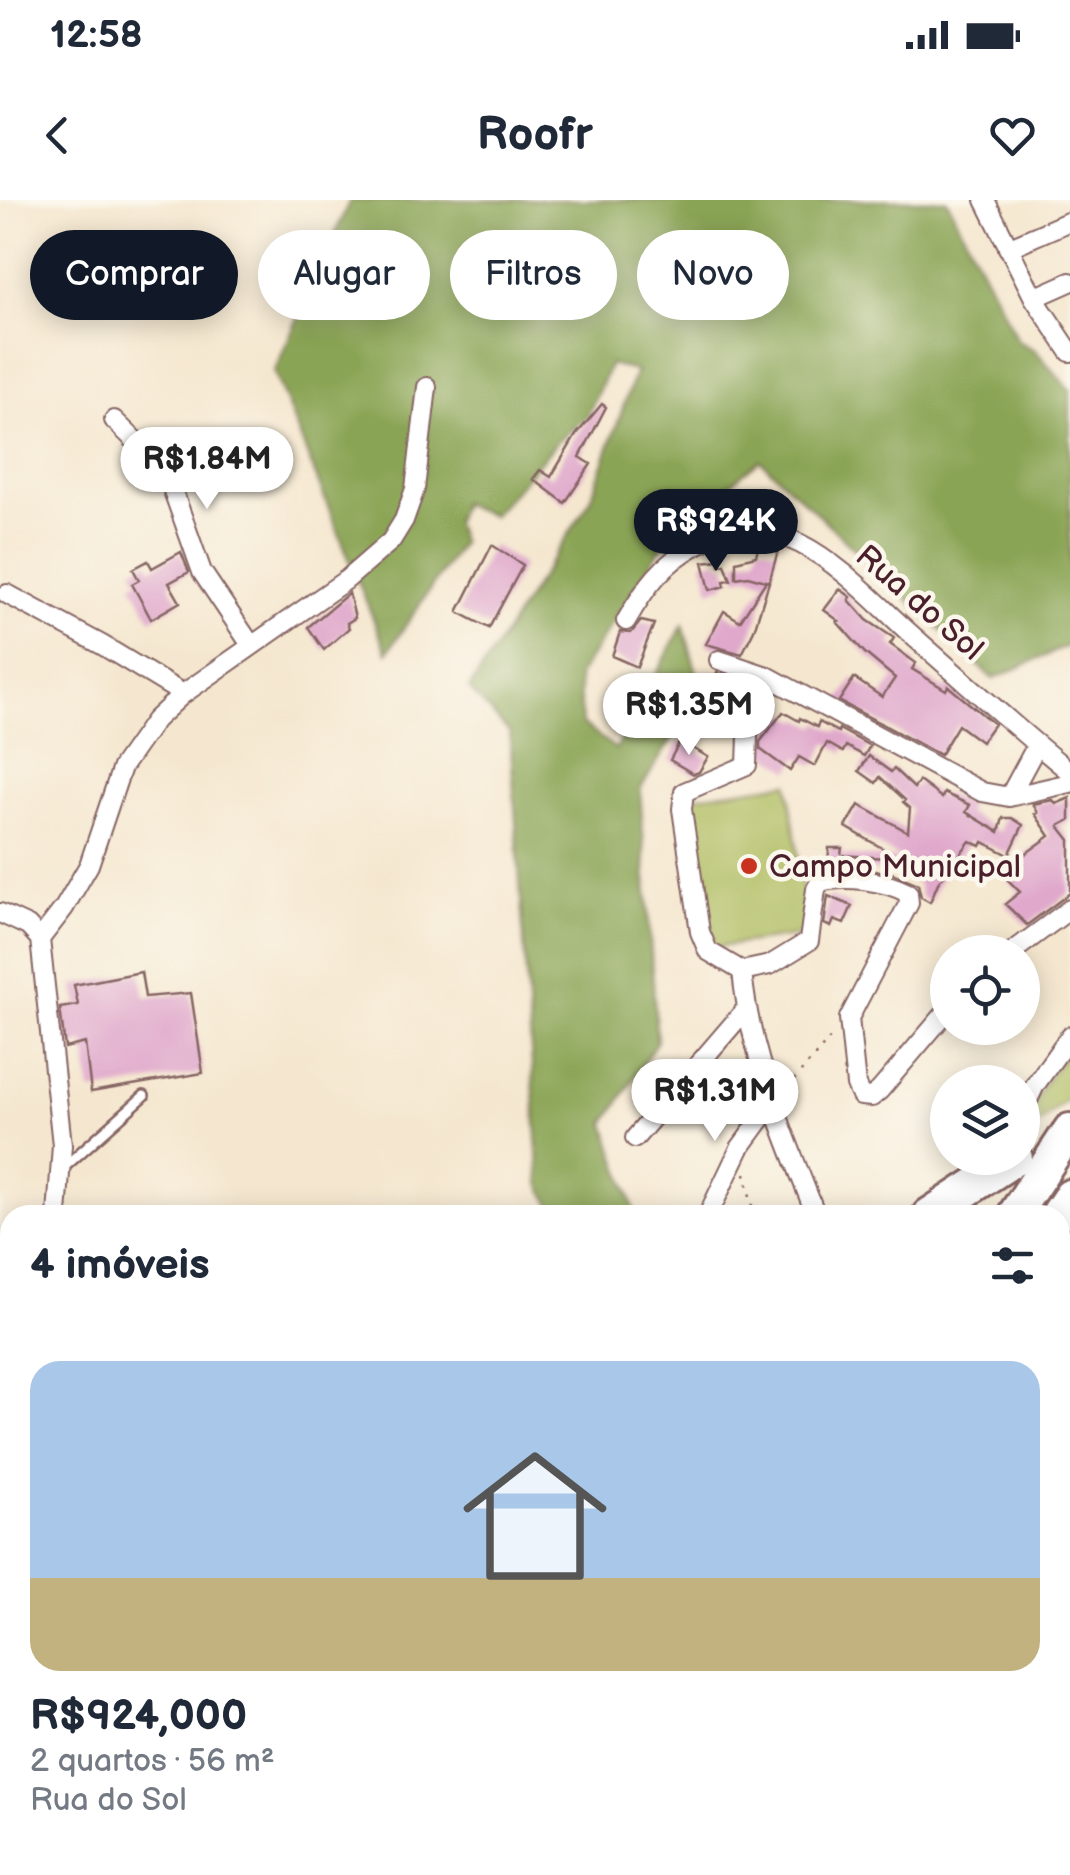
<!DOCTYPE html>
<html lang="pt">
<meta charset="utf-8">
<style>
:root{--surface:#fff;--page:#f2f2f3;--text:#1f2937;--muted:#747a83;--accent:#111827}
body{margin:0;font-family:"Balsamiq Sans",sans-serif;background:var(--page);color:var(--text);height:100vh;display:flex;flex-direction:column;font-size:38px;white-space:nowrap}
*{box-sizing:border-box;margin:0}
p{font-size:32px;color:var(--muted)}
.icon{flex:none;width:55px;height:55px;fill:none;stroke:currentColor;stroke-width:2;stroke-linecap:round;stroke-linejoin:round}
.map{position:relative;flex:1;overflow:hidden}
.details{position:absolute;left:0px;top:1005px;width:1070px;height:670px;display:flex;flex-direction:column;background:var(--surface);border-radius:30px 30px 0 0;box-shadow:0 5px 25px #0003}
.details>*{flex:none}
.hud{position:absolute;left:30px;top:30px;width:1010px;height:90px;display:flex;gap:20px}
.buttons{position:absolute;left:930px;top:735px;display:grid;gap:20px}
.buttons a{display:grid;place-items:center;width:110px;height:110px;border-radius:50%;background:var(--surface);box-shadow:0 5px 25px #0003;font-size:50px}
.price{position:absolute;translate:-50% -85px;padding:0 22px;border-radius:35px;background:#fff;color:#222;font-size:32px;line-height:65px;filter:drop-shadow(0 2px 5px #0008)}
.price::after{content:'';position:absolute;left:50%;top:60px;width:30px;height:22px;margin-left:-15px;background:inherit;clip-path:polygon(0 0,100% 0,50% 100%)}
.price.current{background:var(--accent);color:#fff}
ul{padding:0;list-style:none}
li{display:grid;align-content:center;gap:20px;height:530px;padding:0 30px}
li span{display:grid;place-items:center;height:310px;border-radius:30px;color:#555}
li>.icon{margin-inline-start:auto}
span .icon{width:180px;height:180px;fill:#fffc;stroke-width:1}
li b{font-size:42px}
h2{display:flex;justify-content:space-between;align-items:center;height:120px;padding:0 30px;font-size:42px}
.pill{padding:0 35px;border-radius:45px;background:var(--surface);box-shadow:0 5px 25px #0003;font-size:35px;line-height:90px}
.pill.current{background:var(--accent);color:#fff}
.status{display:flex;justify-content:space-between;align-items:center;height:70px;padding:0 50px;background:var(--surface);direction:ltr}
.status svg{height:28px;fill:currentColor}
header{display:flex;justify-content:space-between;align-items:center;height:130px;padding:0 30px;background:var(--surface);font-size:45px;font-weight:800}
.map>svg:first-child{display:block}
</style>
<div class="status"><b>12:58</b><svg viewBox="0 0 49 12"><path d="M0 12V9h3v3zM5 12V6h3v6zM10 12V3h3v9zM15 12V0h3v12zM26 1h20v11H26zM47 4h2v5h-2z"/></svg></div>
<header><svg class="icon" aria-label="back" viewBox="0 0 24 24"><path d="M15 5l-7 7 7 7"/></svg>Roofr<svg class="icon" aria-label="heart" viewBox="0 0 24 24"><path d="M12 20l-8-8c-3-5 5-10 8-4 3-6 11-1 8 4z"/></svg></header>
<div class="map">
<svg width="1070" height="1675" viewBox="0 0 1070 1675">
<rect width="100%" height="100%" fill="#fbf7ec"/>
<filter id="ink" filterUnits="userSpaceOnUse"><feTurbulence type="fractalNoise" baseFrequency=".01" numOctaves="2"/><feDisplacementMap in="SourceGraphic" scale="20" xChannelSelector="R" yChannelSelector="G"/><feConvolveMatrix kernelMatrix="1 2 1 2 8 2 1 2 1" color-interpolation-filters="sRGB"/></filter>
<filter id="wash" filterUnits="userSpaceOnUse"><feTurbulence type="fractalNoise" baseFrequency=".0048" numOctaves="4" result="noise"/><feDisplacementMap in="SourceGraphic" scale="40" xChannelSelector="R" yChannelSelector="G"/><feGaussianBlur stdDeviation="2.25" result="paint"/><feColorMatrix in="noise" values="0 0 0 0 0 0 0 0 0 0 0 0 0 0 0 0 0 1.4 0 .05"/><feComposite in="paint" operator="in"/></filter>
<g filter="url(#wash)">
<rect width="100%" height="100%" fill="#f5e7cf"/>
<path fill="#aebc5e" stroke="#7c6e44" stroke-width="2.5" d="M788,583L809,734L711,748L689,597Z
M1070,846V897L1039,923L1033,921L1030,914L1041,889Z"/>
<path fill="#8aa455" stroke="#6a6240" stroke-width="2.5" d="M350,0H947L1018,141L1035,150L1070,190V445L993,479L760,260L673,330L578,476L582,524L616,549L683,425L702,491L640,589L657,841L605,924L636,1015H556L540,984L510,533L469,489L590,301L636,171L610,164L587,217L559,240L492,316L461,303L455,323L461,343L387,453L274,172Z
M10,1302V1562L0,1561V1306Z
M1060,1316L1070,1318V1442L1060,1444Z
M10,1571V1665H746L745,1675H0V1572Z"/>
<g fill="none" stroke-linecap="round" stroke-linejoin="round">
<path stroke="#57b6d6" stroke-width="5" d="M1045,997L1070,965"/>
</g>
<g id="blocks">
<path fill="#e0a9cc" d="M602,204L606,207L580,257L591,264L565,303L533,279L540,270L551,277L576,235Z
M492,345L523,365L489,428L458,412Z
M759,345L778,351L769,382L748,376L736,378V361L756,356Z
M181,352L189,372L169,383L180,402L151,419L132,384L139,380L133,369L148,361L152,368Z
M719,360L720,365L725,364L731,380L724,381L725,386L710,390L703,362Z
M766,381L769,382L754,430L742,454L706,444L724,411L740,421Z
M840,389L851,397L849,400L867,420L894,438L890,444L916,463L912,469L946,490L948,486L994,524L981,542L958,525L940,555L839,501L854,478L882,497L895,478L865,453L837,422L839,421L824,410Z
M349,393L355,418L347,423L349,428L324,450L308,427Z
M641,421L654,424L637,467L612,456L620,432L631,433Z
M717,473L741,481L739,485L745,488L734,513L716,501L720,492L710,486Z
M783,512L799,521L800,518L817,527L819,522L838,532L839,529L870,546L864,556L846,546L843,552L827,543L815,566L799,557L790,571L760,549V542Z
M680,541L708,557L699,572L694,574L670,560Z
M869,556L891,572L894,569L914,588L919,581L942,598L944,593L970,605L966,612L999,632L1003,618H1012L1023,625L1009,655L983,642L981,646L970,641L938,683L930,702L921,697L918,684L892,673L854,667L828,668L829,648H842L841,655L901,659L846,627L859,605L908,632L910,608L903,602L905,600L880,577L876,583L859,571Z
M1070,598V620L1059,626L1070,640V693L1027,725L1005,704L1020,692L1003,675L1023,663L1017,660L1050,636L1035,614L1038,613L1033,604L1053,600L1056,604Z
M828,696L852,706L844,724L834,720L831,727L824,724Z
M141,772L145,797L191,793L203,873L91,892L85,843L65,848L60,808L78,805L74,785Z"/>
</g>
</g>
<g filter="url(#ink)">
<use href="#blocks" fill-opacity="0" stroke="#866564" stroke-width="2.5"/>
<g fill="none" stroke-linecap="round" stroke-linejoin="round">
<defs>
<path id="lane" d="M63,968L144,896"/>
<path id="street" d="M985,0L1034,98L1070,152
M1008,48L1070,21
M1034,98L1070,82
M114,220L166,271L202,372L251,445
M7,394L102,445L183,494
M626,421C646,386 663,363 698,344C785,297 853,383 913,436C965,482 1016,528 1070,572
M719,460L767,476
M1009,597L1037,545
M0,713L28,726L40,739L62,945L57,1015
M40,739L64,708L89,665L122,567L155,520L183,494L346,380L391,341L404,320L415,289L427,187
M1012,752L1070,709
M742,771L770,765L809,741L816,689L820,682C846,675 885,681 908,693L909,703L849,818L856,885L861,896L872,897L880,890L948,810
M1022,913L1035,885L1070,836
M635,938L746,809
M708,1015L740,948L773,903
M816,1015C785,936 750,856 742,771L708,751L700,732L682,609L684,592L747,565L749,505L767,476L982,592L1009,597L1070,583
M1060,1570L1070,1559
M0,1571L10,1569
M150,1665L151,1675
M633,1665V1675
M964,1675L979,1665"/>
<path id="primary" d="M0,1284L10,1280
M1060,1294L1070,1295"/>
<path id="highway" d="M929,1015L1016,958
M1014,1015L1070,930
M1057,1015L1070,996
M760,1675L761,1665
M789,1675L790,1665"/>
</defs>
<use href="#lane" stroke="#866564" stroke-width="14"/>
<use href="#street" stroke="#866564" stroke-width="22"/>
<use href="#primary" stroke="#866564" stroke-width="32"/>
<use href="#highway" stroke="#866564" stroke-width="38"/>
<path stroke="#866564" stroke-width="2.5" stroke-dasharray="2.5 8" stroke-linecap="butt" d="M787,888L834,834
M745,973L754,1015"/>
<use href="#lane" stroke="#fff" stroke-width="9"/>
<use href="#street" stroke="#fff" stroke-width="18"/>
<use href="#primary" stroke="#fff" stroke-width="28"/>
<use href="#highway" stroke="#fff" stroke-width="32"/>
</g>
</g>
<circle fill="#c8321e" stroke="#fbf7ec" stroke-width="4" cx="749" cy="666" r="10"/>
<g text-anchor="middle" stroke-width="9" stroke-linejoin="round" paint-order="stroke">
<g font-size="32" fill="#4a1f2b" stroke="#fbf7ec">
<text transform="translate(920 402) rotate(41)" y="11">Rua do Sol</text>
</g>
<g font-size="32" fill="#4a1f2b" stroke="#fbf7ec" text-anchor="start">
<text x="769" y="677">Campo Municipal</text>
</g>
</g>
</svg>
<div class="buttons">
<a><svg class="icon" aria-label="locate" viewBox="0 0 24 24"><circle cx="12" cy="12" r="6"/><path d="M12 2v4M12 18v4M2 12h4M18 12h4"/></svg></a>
<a><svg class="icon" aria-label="layers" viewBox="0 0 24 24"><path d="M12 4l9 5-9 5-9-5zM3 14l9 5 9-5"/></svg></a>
</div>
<b class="price" style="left:207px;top:312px">R$1.84M</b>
<b class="price current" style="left:716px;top:374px">R$924K</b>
<b class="price" style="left:689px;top:558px">R$1.35M</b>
<b class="price" style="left:715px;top:944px">R$1.31M</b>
<div class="hud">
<a class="pill current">Comprar</a>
<a class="pill">Alugar</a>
<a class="pill">Filtros</a>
<a class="pill">Novo</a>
</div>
<section class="details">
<h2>4 imóveis<svg class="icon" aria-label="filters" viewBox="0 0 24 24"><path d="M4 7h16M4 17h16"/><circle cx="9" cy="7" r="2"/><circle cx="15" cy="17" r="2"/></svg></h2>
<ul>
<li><span style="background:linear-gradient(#a9c7e8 70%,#c2b280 0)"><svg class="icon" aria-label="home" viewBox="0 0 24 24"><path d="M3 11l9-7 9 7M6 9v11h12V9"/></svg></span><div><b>R$924,000</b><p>2 quartos · 56 m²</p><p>Rua do Sol</p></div></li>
</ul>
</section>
</div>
